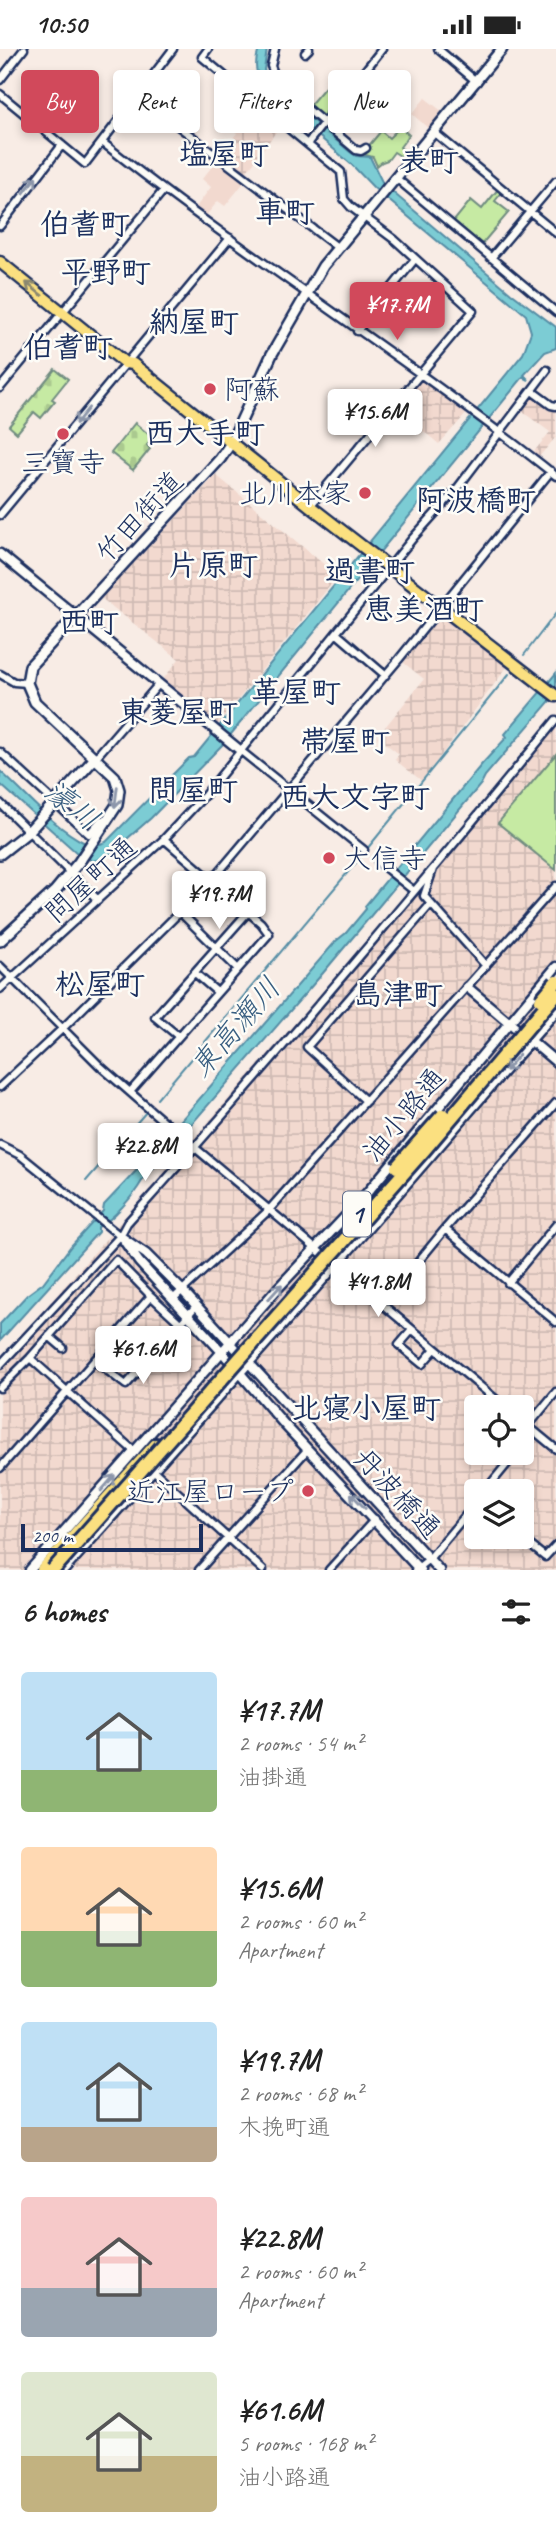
<!DOCTYPE html>
<meta charset="utf-8">
<style>
:root{--surface:#fff;--page:#f2f2f2;--text:#222;--muted:#767676;--accent:#d1495b}
body{margin:0;font-family:Caveat,"Klee One",sans-serif;background:var(--page);color:var(--text);height:100vh;display:flex;flex-direction:column;font-size:26px;white-space:nowrap}
*{box-sizing:border-box;margin:0}
p{font-size:23px;color:var(--muted)}
.icon{flex:none;width:38px;height:38px;fill:none;stroke:currentColor;stroke-width:2;stroke-linecap:round;stroke-linejoin:round}
.map{position:relative;height:1521px;overflow:hidden}
.drawer{display:flex;flex-direction:column;background:var(--surface);flex:1}
.drawer>*{flex:none}
.hud{position:absolute;left:21px;top:21px;width:514px;height:63px;display:flex;gap:14px}
.buttons{position:absolute;left:464px;top:1346px;display:grid;gap:14px}
.buttons a{display:grid;place-items:center;width:70px;height:70px;border-radius:7px;background:var(--surface);box-shadow:0 4px 10px #0003;font-size:35px}
.scale{position:absolute;left:21px;bottom:18px;width:182px;box-sizing:border-box;padding-left:7px;border:4px solid #1b2f5e;border-top:0;font-size:19px;line-height:24px;white-space:nowrap;color:#1b2f5e;-webkit-text-stroke:5px #fdfcf7;paint-order:stroke}
.price{position:absolute;translate:-50% -60px;padding:0 16px;border-radius:7px;background:#fff;color:#222;font-size:23px;line-height:46px;filter:drop-shadow(0 2px 4px #0008)}
.price::after{content:'';position:absolute;left:50%;top:42px;width:21px;height:16px;margin-left:-10px;background:inherit;clip-path:polygon(0 0,100% 0,50% 100%)}
.price.current{background:var(--accent);color:#fff}
ul{padding:0;list-style:none}
li{display:flex;align-items:center;gap:21px;height:175px;padding:0 21px}
li span{display:grid;place-items:center;flex:none;width:196px;height:140px;border-radius:7px;color:#555}
li>.icon{margin-inline-start:auto}
span .icon{width:84px;height:84px;fill:#fffc;stroke-width:1}
li b{font-size:30px}
h2{display:flex;justify-content:space-between;align-items:center;height:84px;padding:0 21px;font-size:30px}
.pill{padding:0 24px;border-radius:7px;background:var(--surface);box-shadow:0 4px 10px #0003;font-size:24px;line-height:63px}
.pill.current{background:var(--accent);color:#fff}
.status{display:flex;justify-content:space-between;align-items:center;height:49px;padding:0 35px;background:var(--surface);direction:ltr}
.status svg{height:19px;fill:currentColor}
.map>svg:first-child{display:block}
</style>
<div class="status"><b>10:50</b><svg viewBox="0 0 49 12"><path d="M0 12V9h3v3zM5 12V6h3v6zM10 12V3h3v9zM15 12V0h3v12zM26 1h20v11H26zM47 4h2v5h-2z"/></svg></div>
<div class="map">
<svg width="556" height="1521" viewBox="0 0 556 1521">
<defs>
<pattern id="industrial-grid" width="8" height="8" patternUnits="userSpaceOnUse" patternTransform="scale(1.75)"><rect width="8" height="8" fill="#f2d9cf"/><path d="M0 4h8M4 0v8" fill="none" stroke="#cfbbb4"/></pattern>
<pattern id="cemetery-stones" width="16" height="16" patternUnits="userSpaceOnUse" patternTransform="scale(1.75)"><rect width="16" height="16" fill="#c6eaa3"/><path d="M2 7V4a2 2 0 0 1 4 0v3zM10 15v-3a2 2 0 0 1 4 0v3z" fill="#aac98f"/></pattern>
</defs>
<rect width="100%" height="100%" fill="#f8ece5"/>
<filter id="ink" filterUnits="userSpaceOnUse"><feTurbulence type="fractalNoise" baseFrequency=".0143" numOctaves="2"/><feDisplacementMap in="SourceGraphic" scale="14" xChannelSelector="R" yChannelSelector="G"/><feConvolveMatrix kernelMatrix="1 2 1 2 8 2 1 2 1" color-interpolation-filters="sRGB"/></filter>
<g filter="url(#ink)">
<path fill="#f2d9cf" d="M425,49L443,63L429,80L412,65Z
M219,109L246,131L225,157L218,152L204,169L194,161L211,138L202,130Z"/>
<path fill="url(#industrial-grid)" fill-rule="evenodd" d="M253,54L281,76L245,125L220,105L237,84L233,80Z
M421,330L467,364L439,395L396,360Z
M533,345L556,362V388L538,409L532,405L550,383L520,361Z
M216,426L338,527L216,678L161,633L179,610L101,549Z
M438,565L507,618L422,732L395,711L399,705L377,688L424,630L399,610Z
M556,676V1521H0V1311ZM476,1358H522V1404H476ZM476,1442H522V1488H476Z"/>
<path fill="#c6eaa3" stroke="#708c80" stroke-width="2" d="M325,38L340,50L326,67L321,69L308,58Z
M400,78L409,86L400,98L409,106L405,110L394,103L388,111L382,113L377,117L373,108L362,105L381,82L389,89Z
M499,139L503,142L495,152L509,163L481,196L453,173L471,151L482,160Z
M556,705V821L498,774Z"/>
<path fill="url(#cemetery-stones)" stroke="#708c80" stroke-width="2" d="M55,320L68,330L52,350L55,352L41,369L34,363L17,384L9,377Z
M135,374L153,389L147,396L150,400L133,421L111,404Z"/>
<path fill="#7bccd4" stroke="#558da5" stroke-width="2" d="M259,0H267L264,21L270,35L350,103L356,107L370,108L383,135L511,244L556,278V299L545,303L524,326L529,331L523,328L223,695L151,769L105,809L93,812L78,805L0,735V722C26,745 53,778 85,794C92,797 99,796 106,793L189,709L194,708L523,305L531,283L526,266L374,139L353,117L268,43C256,29 253,17 259,0Z
M556,624V645L485,727L481,735L323,924L142,1132C134,1146 111,1173 98,1178V1183L0,1292V1275L27,1246L43,1234L71,1197L103,1162L104,1156L151,1106L336,892L346,884L366,860L365,857L482,715L507,688L505,685Z"/>
<g fill="none" stroke-linecap="round" stroke-linejoin="round">
<path stroke="#558da5" stroke-width="2" d="M524,606L556,564
M367,800L509,625
M157,1050L364,804
M86,1132L147,1062"/>
<defs>
<path id="minor" d="M208,0L202,8L341,123L344,150L351,158L395,191L473,262L310,457
M275,0L271,17L278,35L356,101L361,102L366,99
M438,0L477,33
M305,4L309,0
M0,31L24,0
M0,45L85,115L173,0
M161,64L337,198
M435,84L556,184
M102,93C249,210 409,310 556,427
M307,95L382,0
M396,129L556,263
M0,177L62,96
M491,209L556,132
M357,282L415,210
M0,339L163,142
M532,342L551,356L556,357
M0,466L230,189
M336,584L385,626
M0,625L14,633L27,634
M241,702L364,801
M0,703L89,785L101,771H107
M96,708L158,636
M0,754L98,851
M378,813L414,842
M433,820L424,847L486,917
M181,864L238,920
M0,917L100,1017L163,1072L505,1358
M195,924L217,943
M0,940L164,790L205,746L413,489L456,441L547,321
M178,987L155,968L248,863
M0,1038L63,979L212,831L399,610L551,422
M130,1043L269,885L261,874L164,790
M366,1052L307,998L430,856
M0,1096L20,1106L120,1187
M445,1180L556,1273
M508,1234L556,1176
M173,1250L269,1161L556,837
M383,1256L445,1180L556,1054
M412,1281L399,1296L422,1315L435,1300
M49,1287L63,1299
M30,1309L135,1403
M95,1312L126,1336L196,1257
M0,1316L120,1187L127,1174C275,1010 417,841 556,671
M0,1339L30,1309L116,1211L151,1247
M522,1372L556,1400
M528,1377L556,1343
M522,1396L533,1381
M0,1419L151,1247L180,1274
M153,1421L263,1521
M485,1442L516,1404
M520,1488L545,1508L556,1496
M199,1521L308,1400
M329,1521L375,1470
M415,1521L429,1510L476,1454"/>
<path id="tertiary" d="M0,505L241,702
M467,938L556,1013
M120,1187L146,1205L182,1241L439,1521
M125,1193L139,1213L222,1303L284,1375L420,1521
M30,1521L278,1239L361,1151L556,918
M64,1521L336,1216L556,962"/>
<path id="secondary" d="M0,805L29,782L96,708
M0,892L55,842L79,813L117,756L119,741L115,728L35,653L27,634L30,617L220,410L231,394L272,305L323,217L502,0"/>
<path id="primary" d="M0,213L125,314L133,315L310,457L556,647"/>
<path id="motorway" d="M43,1521L156,1396"/>
</defs>
<use href="#minor" stroke="#1b2f5e" stroke-width="11"/>
<use href="#tertiary" stroke="#1b2f5e" stroke-width="13"/>
<use href="#secondary" stroke="#1b2f5e" stroke-width="14"/>
<use href="#primary" stroke="#1b2f5e" stroke-width="15"/>
<use href="#motorway" stroke="#1b2f5e" stroke-width="18"/>
<use href="#minor" stroke="#fdfcf7" stroke-width="6"/>
<use href="#tertiary" stroke="#fdfcf7" stroke-width="8"/>
<use href="#secondary" stroke="#fdfcf7" stroke-width="9"/>
<use href="#primary" stroke="#fbe080" stroke-width="10"/>
<use href="#motorway" stroke="#fbe080" stroke-width="12"/>
<defs>
<path id="motorway-bridge" d="M541,951L556,933
M397,1118L443,1066
M53,1521L424,1101L556,945"/>
</defs>
<use href="#motorway-bridge" stroke="#1b2f5e" stroke-width="18" stroke-linecap="butt"/>
<use href="#motorway-bridge" stroke="#fbe080" stroke-width="12"/>
</g>
<defs><path id="oneway-shaft" d="M-6 0H5M1.5-3L5.5 0L1.5 3" fill="none" stroke-width="1.6" stroke-linecap="round" stroke-linejoin="round" transform="scale(1.75)"/></defs>
<g stroke="#8c96aa">
<use href="#oneway-shaft" transform="translate(30 136) rotate(-53)"/>
<use href="#oneway-shaft" transform="translate(82 367) rotate(129)"/>
<use href="#oneway-shaft" transform="translate(116 748) rotate(97)"/>
<use href="#oneway-shaft" transform="translate(512 1014) rotate(131)"/>
<use href="#oneway-shaft" transform="translate(275 1243) rotate(-48)"/>
<use href="#oneway-shaft" transform="translate(108 1434) rotate(-49)"/>
<use href="#oneway-shaft" transform="translate(358 1452) rotate(-134)"/>
</g>
<use stroke="#8b886f" href="#oneway-shaft" transform="translate(34 240) rotate(-141)"/>
</g>
<g fill="#d1495b" stroke="#fdfcf7" stroke-width="2.5">
<circle cx="210" cy="340" r="7"/>
<circle cx="63" cy="385" r="7"/>
<circle cx="365" cy="444" r="7"/>
<circle cx="329" cy="809" r="7"/>
<circle cx="308" cy="1442" r="7"/>
</g>
<g text-anchor="middle" stroke-width="5" stroke-linejoin="round" paint-order="stroke">
<rect fill="#fdfcf7" stroke="#5f6c8c" stroke-width="2" x="343" y="1142.5" width="28" height="45" rx="5"/>
<g font-size="26" font-weight="bold" fill="#1b2f5e">
<text x="357" y="1174">1</text>
</g>
<g font-size="28" fill="#1b2f5e" stroke="#fdfcf7" text-anchor="start">
<text x="224" y="350">阿蘇</text>
<text x="63" y="423" text-anchor="middle">三寶寺</text>
<text x="351" y="454" text-anchor="end">北川本家</text>
<text x="343" y="819">大信寺</text>
<text x="294" y="1452" text-anchor="end">近江屋ロープ</text>
</g>
<g font-size="28" fill="#1b2f5e" stroke="#fdfcf7">
<text transform="translate(139 467) rotate(-47)" y="10">竹田街道</text>
<text transform="translate(90 830) rotate(-42)" y="10">問屋町通</text>
<text transform="translate(403 1065) rotate(-50)" y="10">油小路通</text>
<text transform="translate(398 1444) rotate(47)" y="10">丹波橋通</text>
</g>
<g font-size="30" font-weight="bold" fill="#1b2f5e" stroke="#fdfcf7">
<text x="224" y="115">塩屋町</text>
<text x="429" y="122">表町</text>
<text x="285" y="173">車町</text>
<text x="85" y="185">伯耆町</text>
<text x="106" y="233">平野町</text>
<text x="194" y="283">納屋町</text>
<text x="68" y="308">伯耆町</text>
<text x="205" y="394">西大手町</text>
<text x="476" y="461">阿波橋町</text>
<text x="213" y="526">片原町</text>
<text x="370" y="532">過書町</text>
<text x="424" y="570">恵美酒町</text>
<text x="89" y="583">西町</text>
<text x="296" y="653">革屋町</text>
<text x="178" y="673">東菱屋町</text>
<text x="345" y="702">帯屋町</text>
<text x="193" y="751">問屋町</text>
<text x="355" y="758">西大文字町</text>
<text x="100" y="945">松屋町</text>
<text x="398" y="955">島津町</text>
<text x="366" y="1369">北寝小屋町</text>
</g>
<g font-size="30" font-style="italic" fill="#385e81" stroke="#fdfcf7">
<text transform="translate(72 756) rotate(38)" y="10">濠川</text>
<text transform="translate(235 978) rotate(-49)" y="10">東高瀬川</text>
</g>
</g>
</svg>
<div class="buttons">
<a><svg class="icon" aria-label="locate" viewBox="0 0 24 24"><circle cx="12" cy="12" r="6"/><path d="M12 2v4M12 18v4M2 12h4M18 12h4"/></svg></a>
<a><svg class="icon" aria-label="layers" viewBox="0 0 24 24"><path d="M12 4l9 5-9 5-9-5zM3 14l9 5 9-5"/></svg></a>
</div>
<div class="scale">200 m</div>
<b class="price current" style="left:397px;top:293px">¥17.7M</b>
<b class="price" style="left:375px;top:400px">¥15.6M</b>
<b class="price" style="left:219px;top:882px">¥19.7M</b>
<b class="price" style="left:145px;top:1134px">¥22.8M</b>
<b class="price" style="left:378px;top:1270px">¥41.8M</b>
<b class="price" style="left:143px;top:1337px">¥61.6M</b>
<div class="hud">
<a class="pill current">Buy</a>
<a class="pill">Rent</a>
<a class="pill">Filters</a>
<a class="pill">New</a>
</div>
</div>
<section class="drawer">
<h2>6 homes<svg class="icon" aria-label="filters" viewBox="0 0 24 24"><path d="M4 7h16M4 17h16"/><circle cx="9" cy="7" r="2"/><circle cx="15" cy="17" r="2"/></svg></h2>
<ul>
<li><span style="background:linear-gradient(#bfe0f5 70%,#8fb573 0)"><svg class="icon" aria-label="home" viewBox="0 0 24 24"><path d="M3 11l9-7 9 7M6 9v11h12V9"/></svg></span><div><b>¥17.7M</b><p>2 rooms · 54 m²</p><p>油掛通</p></div></li>
<li><span style="background:linear-gradient(#ffd9b3 60%,#8fb573 0)"><svg class="icon" aria-label="home" viewBox="0 0 24 24"><path d="M3 11l9-7 9 7M6 9v11h12V9"/></svg></span><div><b>¥15.6M</b><p>2 rooms · 60 m²</p><p>Apartment</p></div></li>
<li><span style="background:linear-gradient(#bfe0f5 75%,#b9a48a 0)"><svg class="icon" aria-label="home" viewBox="0 0 24 24"><path d="M3 11l9-7 9 7M6 9v11h12V9"/></svg></span><div><b>¥19.7M</b><p>2 rooms · 68 m²</p><p>木挽町通</p></div></li>
<li><span style="background:linear-gradient(#f6c9c9 65%,#9aa5b1 0)"><svg class="icon" aria-label="home" viewBox="0 0 24 24"><path d="M3 11l9-7 9 7M6 9v11h12V9"/></svg></span><div><b>¥22.8M</b><p>2 rooms · 60 m²</p><p>Apartment</p></div></li>
<li><span style="background:linear-gradient(#dfe7d0 60%,#c2b280 0)"><svg class="icon" aria-label="home" viewBox="0 0 24 24"><path d="M3 11l9-7 9 7M6 9v11h12V9"/></svg></span><div><b>¥61.6M</b><p>5 rooms · 168 m²</p><p>油小路通</p></div></li>
</ul>
</section>
